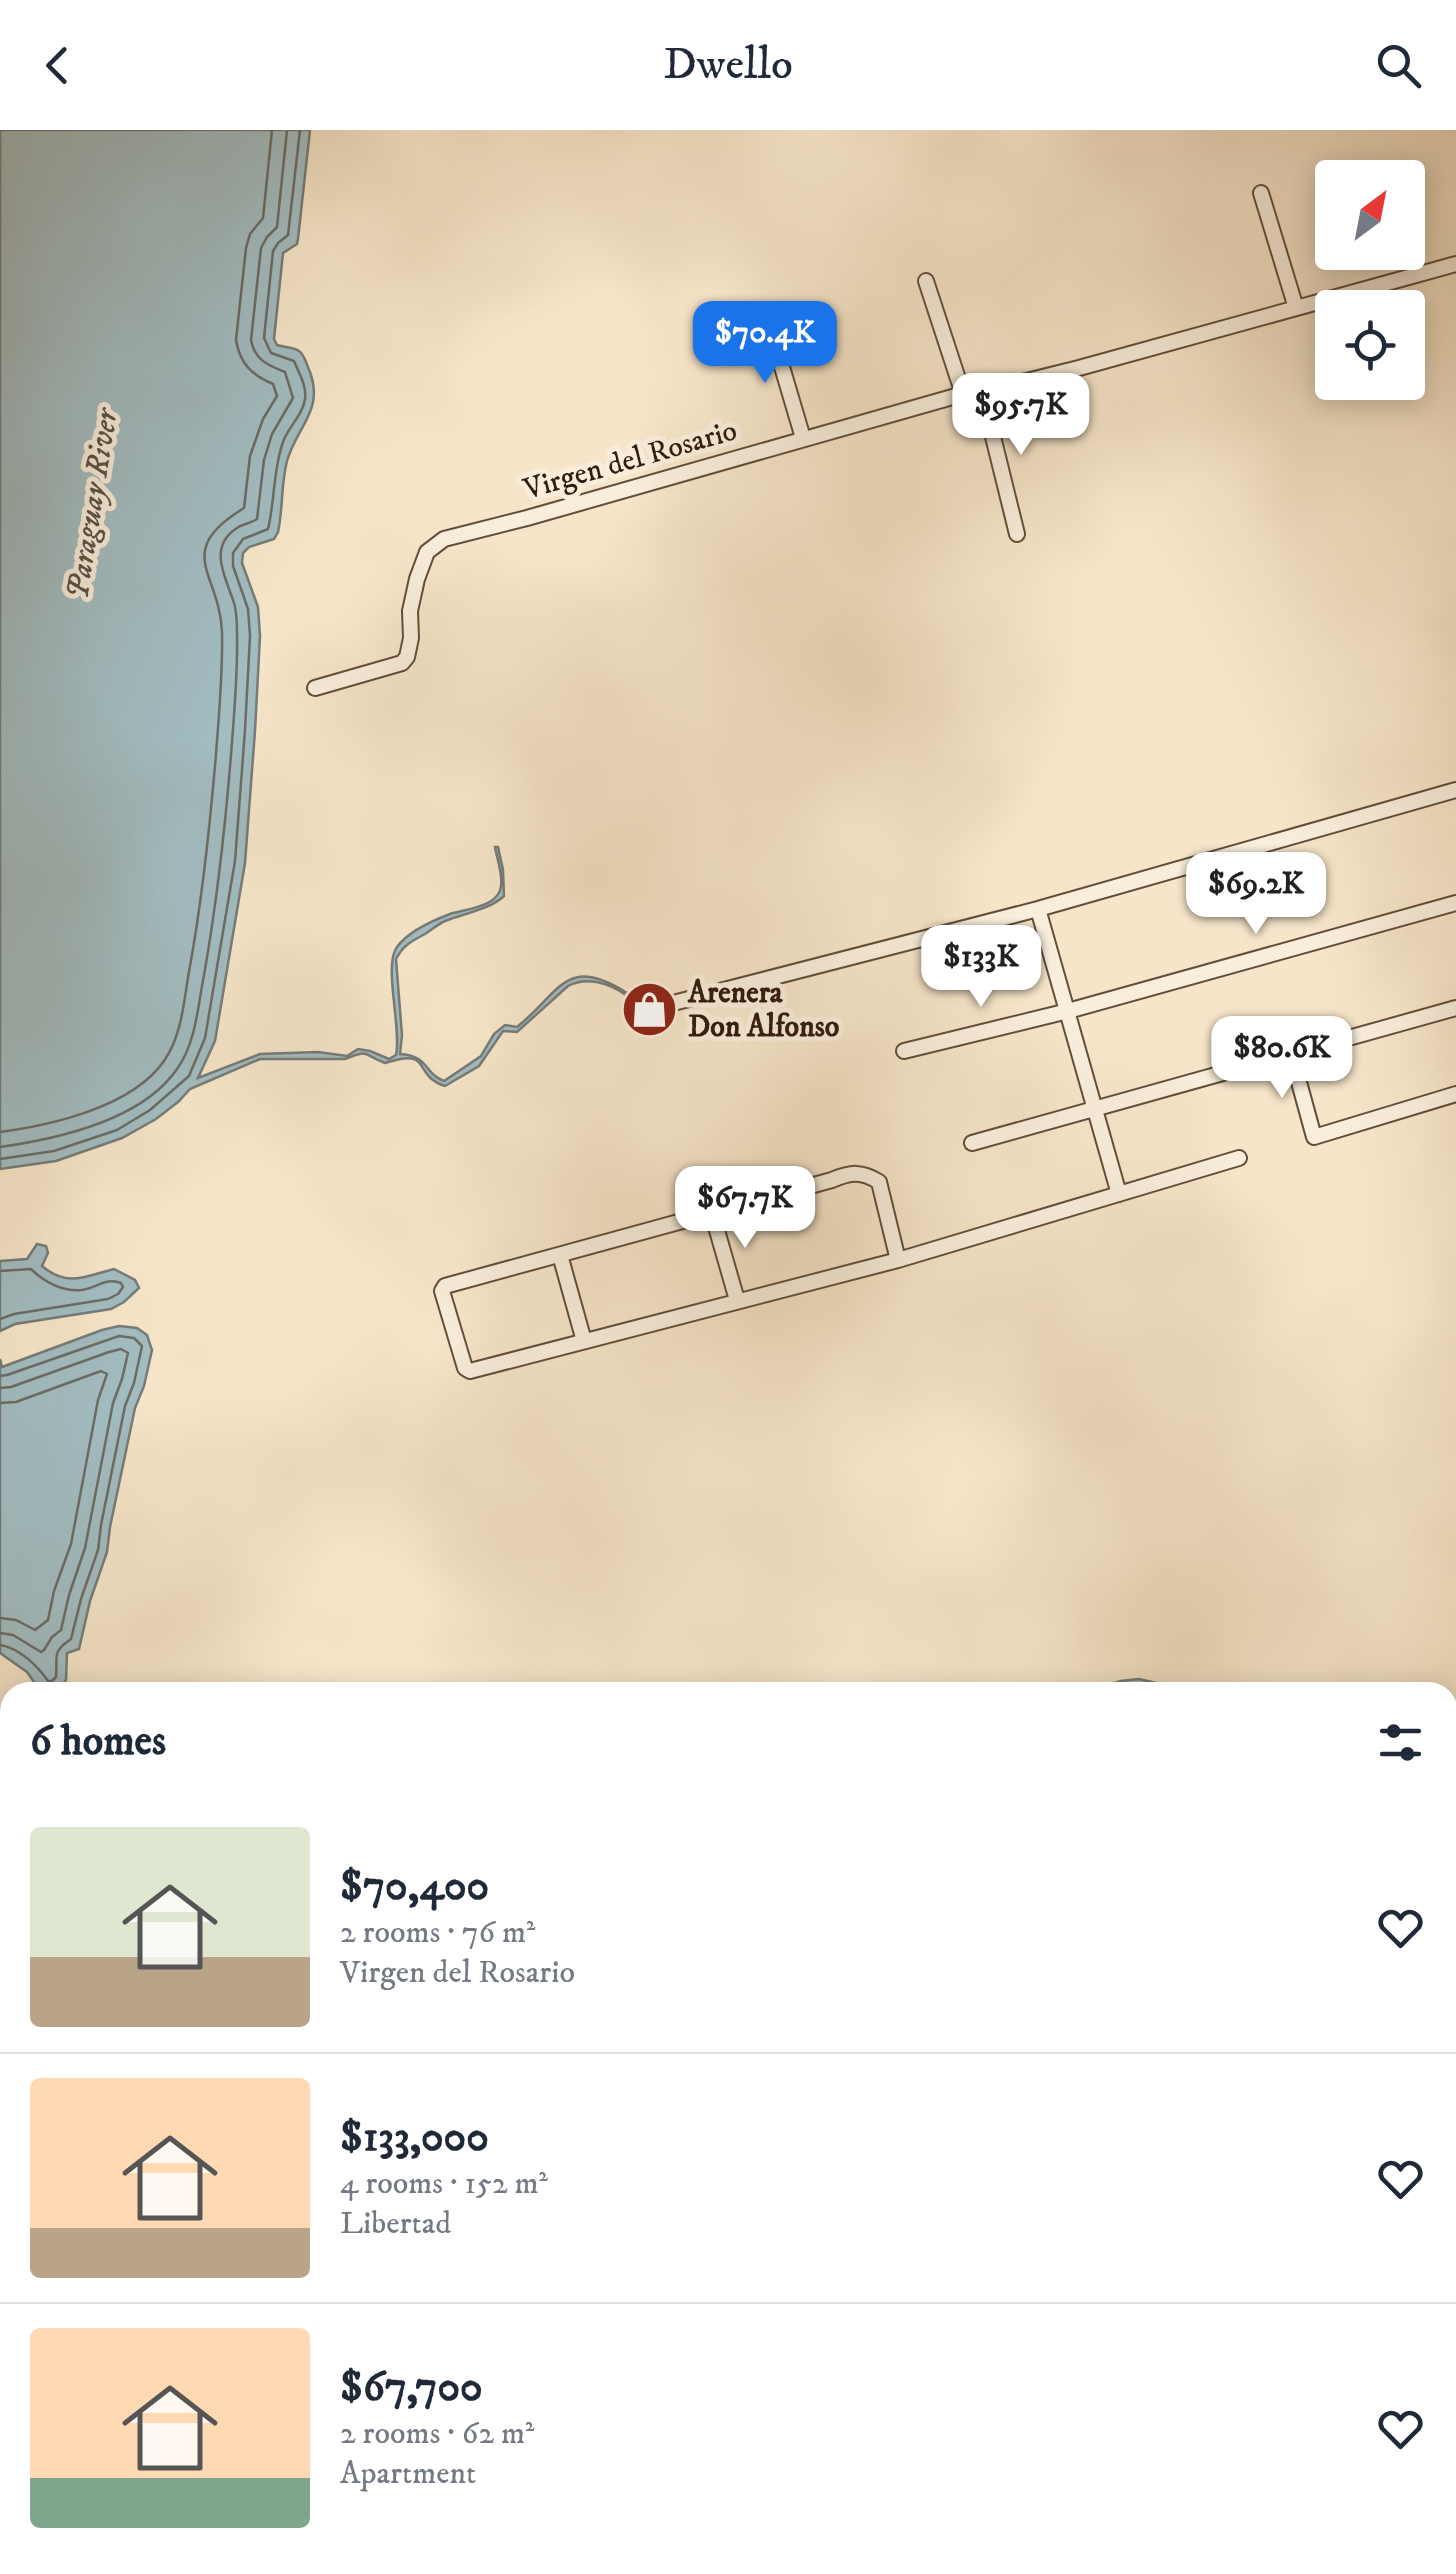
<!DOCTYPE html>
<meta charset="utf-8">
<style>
:root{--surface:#fff;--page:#f2f2f3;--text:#1f2937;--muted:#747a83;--line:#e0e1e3;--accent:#1a73e8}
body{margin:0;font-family:"IM FELL DW Pica",serif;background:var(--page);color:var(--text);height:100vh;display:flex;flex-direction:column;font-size:38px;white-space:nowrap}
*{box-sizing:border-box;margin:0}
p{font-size:32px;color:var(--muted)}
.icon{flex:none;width:55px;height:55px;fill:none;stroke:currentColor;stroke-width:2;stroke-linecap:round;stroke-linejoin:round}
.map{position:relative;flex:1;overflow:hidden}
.panel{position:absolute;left:0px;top:1552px;width:1458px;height:892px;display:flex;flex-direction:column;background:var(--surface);border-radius:30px 30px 0 0;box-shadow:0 5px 25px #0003}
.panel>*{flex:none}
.needle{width:65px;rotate:32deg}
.tools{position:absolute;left:1315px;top:30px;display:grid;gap:20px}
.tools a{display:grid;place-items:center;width:110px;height:110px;border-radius:10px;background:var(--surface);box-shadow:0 5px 25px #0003;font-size:50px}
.price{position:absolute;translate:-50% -85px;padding:0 22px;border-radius:20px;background:#fff;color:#222;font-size:32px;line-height:65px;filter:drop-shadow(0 2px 5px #0008)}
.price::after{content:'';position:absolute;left:50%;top:60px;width:30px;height:22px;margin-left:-15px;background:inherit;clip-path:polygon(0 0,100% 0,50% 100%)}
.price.current{background:var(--accent);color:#fff}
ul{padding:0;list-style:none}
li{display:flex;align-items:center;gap:30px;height:250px;padding:0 30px}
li+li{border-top:2px solid var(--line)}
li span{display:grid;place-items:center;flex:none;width:280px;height:200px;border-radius:10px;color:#555}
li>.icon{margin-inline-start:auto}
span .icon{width:120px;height:120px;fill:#fffc;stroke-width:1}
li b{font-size:42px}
h2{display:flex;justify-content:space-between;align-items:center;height:120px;padding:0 30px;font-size:42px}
header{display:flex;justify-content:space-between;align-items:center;height:130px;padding:0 30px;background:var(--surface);font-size:45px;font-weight:600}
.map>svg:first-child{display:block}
</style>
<header><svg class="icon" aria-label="back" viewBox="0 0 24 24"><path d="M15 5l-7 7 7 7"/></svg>Dwello<svg class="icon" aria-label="search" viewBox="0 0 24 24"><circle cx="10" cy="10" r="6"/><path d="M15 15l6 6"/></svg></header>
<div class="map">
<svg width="1456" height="2444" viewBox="0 0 1456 2444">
<rect width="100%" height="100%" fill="#f6e5c9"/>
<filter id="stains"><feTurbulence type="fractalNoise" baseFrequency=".002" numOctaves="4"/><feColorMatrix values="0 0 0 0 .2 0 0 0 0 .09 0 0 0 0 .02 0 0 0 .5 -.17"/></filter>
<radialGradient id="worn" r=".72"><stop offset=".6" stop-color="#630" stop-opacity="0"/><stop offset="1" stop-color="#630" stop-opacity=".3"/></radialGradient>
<path fill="#a2bcc1" stroke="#757c78" stroke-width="2.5" d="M0,0H310L298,109L297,114L283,123L274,209L277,215C283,217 294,217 299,221C305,225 307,236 310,242C324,281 297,296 287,331C281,354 283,379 278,402L274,409L249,417L243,423L242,433L258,477L260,506L255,601L245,733L215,911L198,948L260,924L318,922L347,926L358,919L370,921L389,929L396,925C402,899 383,835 397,817C408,802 434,790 450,784C466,779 499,777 501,756C503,744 497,729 495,717H498L503,740L504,766C489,780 465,783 445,791C438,794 433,799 425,804C412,811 403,815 396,829L402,905L400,924C430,926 423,943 444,951L481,926L494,904L505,895L517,897C561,862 565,824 627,863L626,865C609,853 587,846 568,856L517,902L503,901L479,936L445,956C411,945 434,917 385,933C362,924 370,919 345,929H260L190,959L178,972L156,989L122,1008L56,1031L0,1039Z
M37,1114L46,1116L48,1123L42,1136C68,1158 86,1146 114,1139L135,1150L139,1158L124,1172L111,1179L15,1194L0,1201V1131L27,1129Z
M119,1196L137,1198L147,1205L152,1220L144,1256L135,1278L110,1397L107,1422L90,1471L79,1519L67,1523L66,1550L57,1562H41L27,1542L0,1523V1229L2,1237L102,1200Z
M1139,1549L1195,1562H1165L1149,1560L1081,1562L1121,1551Z"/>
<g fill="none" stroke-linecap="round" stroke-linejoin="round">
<path stroke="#6a6c66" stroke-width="2.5" d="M0,1002C52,995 132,977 164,931C183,904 184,867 190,836C203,765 210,695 216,624C219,584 223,542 222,502C220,443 172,422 244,378L250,326L263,289L277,266L273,254C252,245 240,234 236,210L246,118L250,104L263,88L272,0
M0,1017C57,1009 142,990 177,939C196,913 198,875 204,845C217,772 225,699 231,625C234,585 238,544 237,504C237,494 237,483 234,473C226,448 207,417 237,398C243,394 251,393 257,389L264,330L272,304L293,268L285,242C267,235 255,230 251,210L261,118L267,107L277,97L287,0
M0,1029L54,1021L117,1000L150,980L189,946L205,908L235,731L245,600L250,506L248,479L233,436V423L243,409L268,399C275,370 273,340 283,312C288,297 303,285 305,269C307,256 299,243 294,231L271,223L264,208L273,121L278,113L288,105L300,0
M0,1141L31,1139C44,1152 63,1162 82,1160C97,1158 106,1147 121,1153L123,1157L118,1164L108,1169L14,1184L0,1189
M0,1246L7,1245L119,1206L134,1208L142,1216L134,1253L125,1276L101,1395L98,1420L81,1469L71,1509C51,1523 58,1525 56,1547L52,1551H48C37,1535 19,1518 0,1515
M0,1258L11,1257L109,1222L121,1219L128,1223L122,1249L113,1273L85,1418L69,1465L61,1500L52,1507L44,1520L41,1522L13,1505L0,1503
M0,1273L16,1272L101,1241L107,1244L98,1270L71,1414L54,1461L48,1490L35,1500L16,1490L0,1488"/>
<defs>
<path id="minor" d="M1261,63L1296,178
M926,151L963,264
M769,193L803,308
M982,262L1017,404
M315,558L402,533L407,527L411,508L410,481L417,449L427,422L444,409L527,388L963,264L982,262L1079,238L1456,134
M1038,779L1119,1064
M650,879L1038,779L1456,660
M904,921L1068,881L1456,773
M1291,923L1314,1007L1456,964
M972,1013L1456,878
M712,1083L737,1170
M560,1125L584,1211
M898,1130L879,1052C862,1041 851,1042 832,1050L445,1156L442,1161L465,1238L470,1241L898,1130L1239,1028
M1448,2005L1456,1999
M1448,2148L1456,2142
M1448,2175L1456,2187
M1448,2289L1456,2283
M1448,2314L1456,2308
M1049,2435L1069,2444
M1167,2444L1171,2435
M1300,2444L1304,2435
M1320,2444L1324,2435"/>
</defs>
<use href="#minor" stroke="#634e3a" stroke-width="18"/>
<use href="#minor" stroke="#f9eedc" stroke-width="14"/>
</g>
<defs>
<symbol id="shop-disc" viewBox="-11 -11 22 22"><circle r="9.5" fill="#8f2418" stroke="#f9eedc"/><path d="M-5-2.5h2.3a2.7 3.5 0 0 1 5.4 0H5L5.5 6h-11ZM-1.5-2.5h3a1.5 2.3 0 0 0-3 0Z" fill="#fff"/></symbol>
</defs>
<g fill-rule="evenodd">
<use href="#shop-disc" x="618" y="848" width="63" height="63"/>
</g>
<g text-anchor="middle" stroke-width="10" stroke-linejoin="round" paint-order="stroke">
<g font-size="30" fill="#321b0a" stroke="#f9eedc">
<text transform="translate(630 329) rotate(-16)" y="10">Virgen del Rosario</text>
</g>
<g font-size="30" font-weight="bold" fill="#321b0a" stroke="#f9eedc" text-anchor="start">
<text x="688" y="872">Arenera<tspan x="688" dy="34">Don Alfonso</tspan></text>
</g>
<g font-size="32" font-style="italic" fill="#59534a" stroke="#f9eedc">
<text transform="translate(91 374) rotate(-81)" y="11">Paraguay River</text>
</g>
</g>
<rect width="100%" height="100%" filter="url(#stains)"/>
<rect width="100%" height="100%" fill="url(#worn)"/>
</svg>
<div class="tools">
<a><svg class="needle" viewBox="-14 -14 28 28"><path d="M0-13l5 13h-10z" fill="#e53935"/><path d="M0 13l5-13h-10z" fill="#747a83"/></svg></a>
<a><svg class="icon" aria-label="locate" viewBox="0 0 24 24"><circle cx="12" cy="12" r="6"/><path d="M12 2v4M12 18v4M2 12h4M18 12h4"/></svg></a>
</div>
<b class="price current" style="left:765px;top:256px">$70.4K</b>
<b class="price" style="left:1021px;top:328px">$95.7K</b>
<b class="price" style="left:1256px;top:807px">$69.2K</b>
<b class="price" style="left:981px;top:880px">$133K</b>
<b class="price" style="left:1282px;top:971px">$80.6K</b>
<b class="price" style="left:745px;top:1121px">$67.7K</b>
<section class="panel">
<h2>6 homes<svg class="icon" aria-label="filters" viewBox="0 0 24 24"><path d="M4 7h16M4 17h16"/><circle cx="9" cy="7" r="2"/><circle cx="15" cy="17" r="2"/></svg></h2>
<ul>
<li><span style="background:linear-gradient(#dfe7d0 65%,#b9a48a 0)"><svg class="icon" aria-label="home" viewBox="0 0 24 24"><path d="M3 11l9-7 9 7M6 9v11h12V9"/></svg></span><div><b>$70,400</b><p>2 rooms · 76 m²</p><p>Virgen del Rosario</p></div><svg class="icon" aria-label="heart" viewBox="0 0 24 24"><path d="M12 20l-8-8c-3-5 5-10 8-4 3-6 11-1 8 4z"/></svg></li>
<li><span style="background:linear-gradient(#ffd9b3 75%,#b9a48a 0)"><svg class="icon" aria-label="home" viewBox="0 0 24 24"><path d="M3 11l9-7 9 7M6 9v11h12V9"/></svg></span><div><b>$133,000</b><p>4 rooms · 152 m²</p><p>Libertad</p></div><svg class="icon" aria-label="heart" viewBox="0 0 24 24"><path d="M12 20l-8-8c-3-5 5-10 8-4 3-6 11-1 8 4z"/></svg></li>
<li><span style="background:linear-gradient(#ffd9b3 75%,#7fa58c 0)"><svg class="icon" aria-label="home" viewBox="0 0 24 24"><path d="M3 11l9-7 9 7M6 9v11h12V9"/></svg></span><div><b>$67,700</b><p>2 rooms · 62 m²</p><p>Apartment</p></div><svg class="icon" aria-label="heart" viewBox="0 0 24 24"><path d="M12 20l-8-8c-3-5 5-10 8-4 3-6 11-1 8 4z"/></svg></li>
</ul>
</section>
</div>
